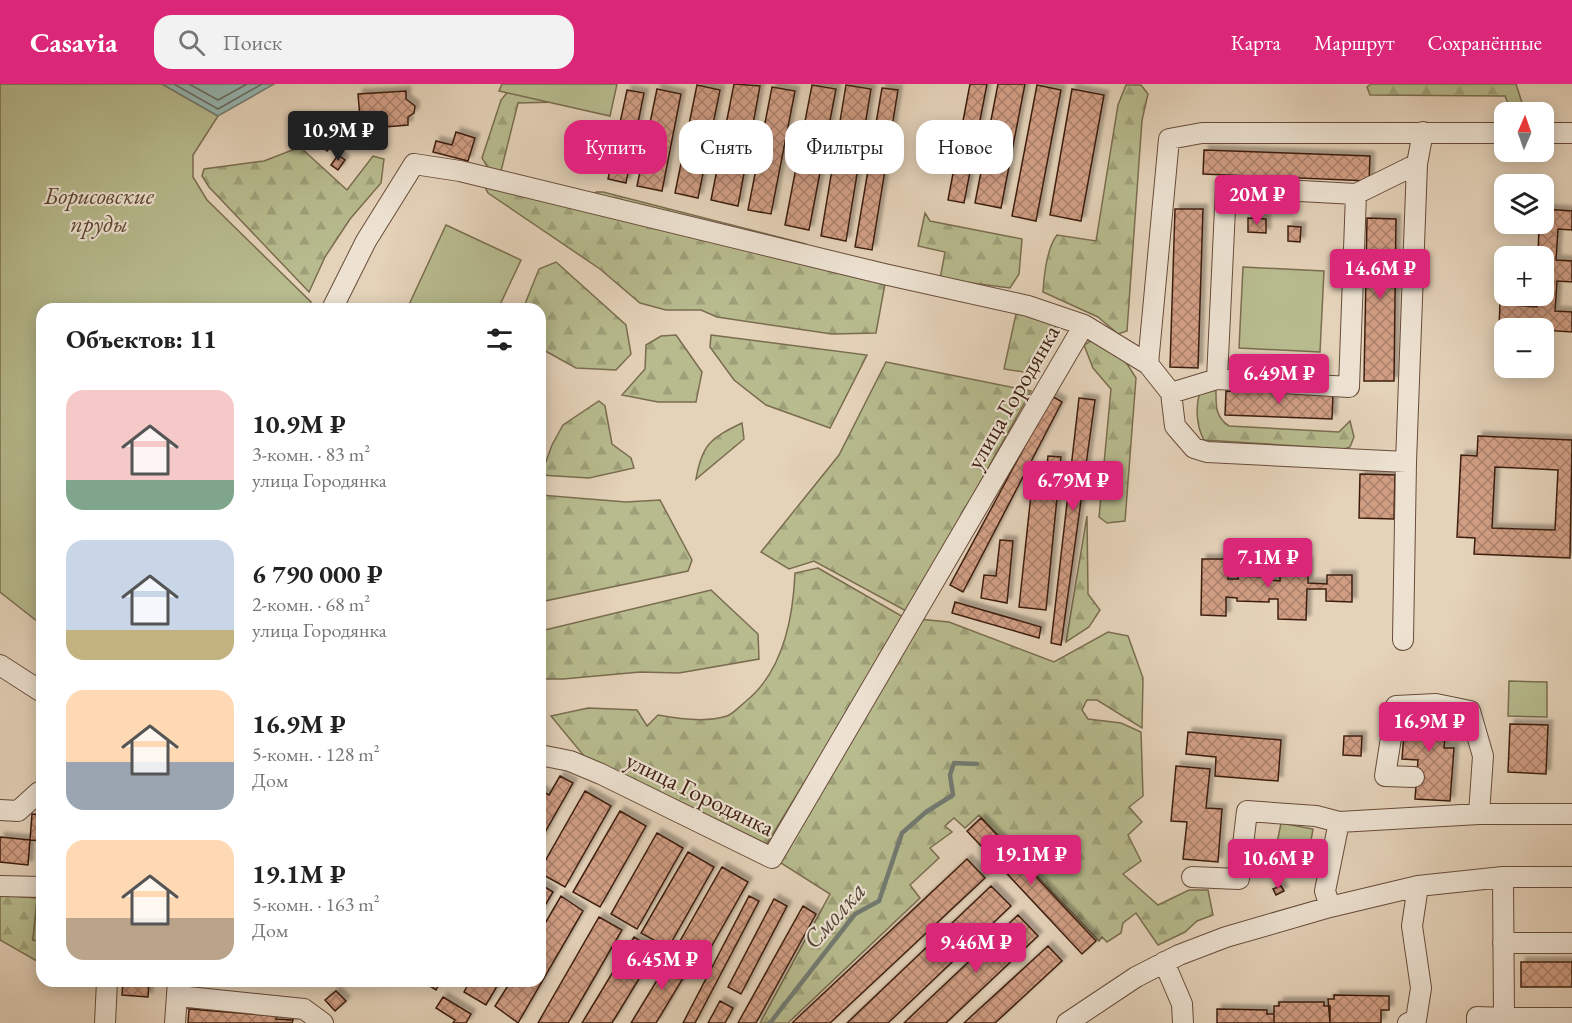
<!DOCTYPE html>
<html lang="ru">
<meta charset="utf-8">
<style>
:root{--surface:#fff;--page:#f2f2f2;--text:#222;--muted:#767676;--accent:#db2777}
body{margin:0;font-family:"EB Garamond",serif;background:var(--page);color:var(--text);height:100vh;display:flex;flex-direction:column;font-size:22px;white-space:nowrap}
*{box-sizing:border-box;margin:0}
p{font-size:20px;color:var(--muted)}
.icon{flex:none;width:33px;height:33px;fill:none;stroke:currentColor;stroke-width:2;stroke-linecap:round;stroke-linejoin:round}
.map{position:relative;flex:1;overflow:hidden}
.sheet{position:absolute;left:36px;top:219px;width:510px;height:684px;display:flex;flex-direction:column;background:var(--surface);border-radius:18px;box-shadow:0 3px 15px #0003}
.sheet>*{flex:none}
.banner{position:absolute;left:564px;top:36px;width:570px;height:54px;display:flex;gap:12px}
.needle{width:39px;rotate:2deg}
.controls{position:absolute;left:1494px;top:18px;display:grid;gap:12px}
.controls a{display:grid;place-items:center;width:60px;height:60px;border-radius:12px;background:var(--surface);box-shadow:0 3px 15px #0003;font-size:30px}
.price{position:absolute;translate:-50% -51px;padding:0 14px;border-radius:6px;background:var(--accent);color:#fff;font-size:20px;line-height:39px;filter:drop-shadow(0 2px 3px #0008)}
.price::after{content:'';position:absolute;left:50%;top:36px;width:18px;height:14px;margin-left:-9px;background:inherit;clip-path:polygon(0 0,100% 0,50% 100%)}
.price.on{background:#222;color:#fff}
ul{padding:0;list-style:none}
li{display:flex;align-items:center;gap:18px;height:150px;padding:0 30px}
li span{display:grid;place-items:center;flex:none;width:168px;height:120px;border-radius:18px;color:#555}
li>.icon{margin-inline-start:auto}
span .icon{width:72px;height:72px;fill:#fffc;stroke-width:1}
li b{font-size:26px}
h2{display:flex;justify-content:space-between;align-items:center;height:72px;padding:0 30px;font-size:26px}
.tag{padding:0 21px;border-radius:18px;background:var(--surface);box-shadow:0 3px 15px #0003;font-size:21px;line-height:54px}
.tag.on{background:var(--accent);color:#fff}
header{display:flex;align-items:center;gap:36px;box-sizing:border-box;height:84px;padding:0 30px;background:var(--accent);color:#fff}
header strong{font-size:28px}
nav{display:flex;gap:33px;margin-inline-start:auto;font-size:21px}
.search{width:420px;height:54px;background:var(--page);display:flex;align-items:center;gap:15px;box-sizing:border-box;padding:0 21px;border-radius:18px;color:var(--muted);font-size:22px}
.map>svg:first-child{display:block}
</style>
<header>
<strong>Casavia</strong>
<div class="search"><svg class="icon" aria-label="search" viewBox="0 0 24 24"><circle cx="10" cy="10" r="6"/><path d="M15 15l6 6"/></svg>Поиск</div>
<nav><a>Карта</a><a>Маршрут</a><a>Сохранённые</a></nav>
</header>
<div class="map">
<svg width="1572" height="939" viewBox="0 0 1572 939">
<defs>
<pattern id="forest-firs" width="22" height="20" patternUnits="userSpaceOnUse" patternTransform="scale(1.5)"><rect width="22" height="20" fill="#b7bb8e"/><path d="M5 1l3.5 6h-7zM16 11l3.5 6h-7z" fill="#9ea079"/></pattern>
<pattern id="building-cross-hatch" width="8" height="8" patternUnits="userSpaceOnUse" patternTransform="scale(1.5)"><rect width="8" height="8" fill="#d19e84"/><path d="M0 0l8 8M0 8l8-8" fill="none" stroke="#ab806b"/></pattern>
<filter id="shadow"><feDropShadow dx="4.5" dy="-4.5" stdDeviation="1.5" flood-color="#0004"/></filter>
</defs>
<rect width="100%" height="100%" fill="#e4d2b9"/>
<filter id="stains"><feTurbulence type="fractalNoise" baseFrequency=".00333" numOctaves="4"/><feColorMatrix values="0 0 0 0 .2 0 0 0 0 .09 0 0 0 0 .02 0 0 0 .5 -.17"/></filter>
<radialGradient id="worn" r=".72"><stop offset=".6" stop-color="#630" stop-opacity="0"/><stop offset="1" stop-color="#630" stop-opacity=".3"/></radialGradient>
<path fill="url(#forest-firs)" stroke="#7a6d4f" stroke-width="1.5" d="M514,0L559,18L518,19L500,91L491,89L482,74L501,16Z
M1371,0H1516L1523,22L1511,27L1505,12L1370,11L1367,3Z
M1126,1H1141L1148,10L1142,36L1127,247L1118,250L1098,233L1043,208C1044,191 1047,164 1057,151L1096,157L1118,21Z
M300,63L347,106L373,72L384,75L381,99L350,135L325,173L309,208L209,103L202,92L204,85L264,77Z
M484,101L885,200L876,249L832,250L717,233L701,226H666L640,219L600,185L488,109Z
M596,108H603L806,160L805,165L592,113Z
M925,129L930,137L1022,155L1019,190L1010,204L940,195L945,168L918,162Z
M556,178L626,241L631,270L616,286L576,284L540,264V225H523L539,185Z
M1016,230L1038,233L1057,239L1030,289L1004,285Z
M676,251L702,288L696,318H658L622,311L645,285L646,261L661,252Z
M711,251L867,271L830,344L766,321L734,296L710,263Z
M1094,255L1119,267L1136,294L1125,437L1107,439L1099,433L1111,305L1093,284L1084,261Z
M886,278L1031,307L908,528L814,477L789,485L761,468L839,371Z
M1208,303L1216,307C1216,321 1215,333 1229,342L1339,348L1350,337L1354,353L1350,363L1344,365L1204,356C1196,342 1195,321 1201,305Z
M599,317L605,322L612,360L631,374L634,384L589,394L541,391L552,361L563,341Z
M742,339L744,355L696,395C702,360 711,354 742,339Z
M540,411L626,418L660,416L692,476L688,487L540,518Z
M1087,432L1088,510L1100,526L1089,543L1066,558Z
M818,484L905,534L763,766L584,672L551,632L588,624L637,626L647,642L658,631C679,635 706,639 727,632C733,630 740,622 745,618C783,588 793,536 795,489Z
M711,506L758,550L759,575L679,589L640,588L563,595H546L540,591V549L545,546Z
M918,535L949,538L1054,578L1108,548L1128,552L1143,594L1142,644L1097,616H1087L1082,626L1088,635L1121,639L1141,648L1143,712L1129,723L1142,738L1128,751L1141,777L1123,790L1158,821L1189,806H1208L1213,831L1197,837L1185,848L1158,861L1136,829L1123,839L1121,849L1107,858L1102,853L1099,857L979,731L965,744L954,734L945,742L952,748L930,764L939,774L910,801L920,814L788,939H760L830,810L781,779Z
M0,811L37,814L33,856L42,857V880L0,856Z"/>
<path fill="#b7bb8e" stroke="#7a6d4f" stroke-width="1.5" d="M0,0H162L218,32L193,71V93L207,116L311,218L308,225H42V541L0,508Z
M502,0H617L610,32L499,7Z
M446,141L521,176L498,225H407Z
M1243,183L1324,187L1320,268L1239,264Z
M1509,597L1547,598V633L1508,632Z
M1281,739L1313,745L1307,780L1274,774Z
M36,828H42V857L33,856Z"/>
<path fill="#95b7b2" stroke="#727a71" stroke-width="1.5" d="M162,0H274L218,32Z"/>
<g fill="none" stroke-linecap="round" stroke-linejoin="round">
<path stroke="#6a6b61" stroke-width="1.5" d="M174,0L218,25L262,0
M189,0L218,16L247,0"/>
<path stroke="#727a71" stroke-width="4.5" d="M770,939L855,830L879,817L902,749L926,728L953,711L950,691L954,679L977,680"/>
</g>
<path fill="url(#building-cross-hatch)" stroke="#3e1f10" stroke-width="1.5" fill-rule="evenodd" filter="url(#shadow)" d="M734,0L760,2L738,122L711,116Z
M970,0H987L964,119L948,116Z
M998,0H1025L1001,124L975,119Z
M697,1L720,6L698,114L675,109Z
M812,1L836,5L809,146L785,141Z
M846,1L871,5L846,157L821,152Z
M1037,1L1061,6L1036,137L1012,132Z
M772,3L795,7L771,130L748,126Z
M882,4L898,6L872,166L855,163Z
M657,5L681,10L662,107L637,102Z
M1072,5L1104,11L1081,137L1050,131Z
M627,6L644,9L626,99L608,95Z
M406,7V15L415,22L414,29L408,33V41L361,45L358,10Z
M318,35L339,53L327,67L307,49Z
M456,48L475,54L468,77L433,68L436,57L452,61Z
M1204,66L1370,72L1369,97L1203,90Z
M338,71L345,76L338,86L331,81Z
M1175,125H1203L1198,284L1170,283Z
M1544,125L1572,127V146L1558,145L1556,176L1572,177V198L1557,197L1555,227L1572,228V248L1499,243L1500,220L1537,223L1538,212H1544V172H1538L1539,144L1508,142V140H1544Z
M1248,134L1266,135V149L1248,148Z
M1367,134L1396,135L1394,297H1364Z
M1288,142L1301,143L1300,158L1288,157Z
M1498,170L1537,172H1504V194L1497,193Z
M1226,307L1333,310L1332,335L1225,331Z
M1052,312L1062,318L963,508L950,501Z
M1079,314L1095,316L1061,561L1051,559Z
M1478,352L1572,356L1570,474L1474,470L1475,454L1457,453L1461,371L1477,372ZM1495,383L1558,386L1555,446L1492,444Z
M1048,372L1061,373L1046,526L1019,523L1032,401H1039L1040,389L1046,390Z
M1360,390L1395,391L1394,435L1359,434Z
M1000,456L1013,457L1007,519L981,514L984,491L996,492Z
M1202,475H1229L1228,495H1238V492L1270,493V496L1280,497V477L1308,478V499L1327,500V491H1352V518L1326,517V505H1307L1306,536L1278,535V515H1269V518L1237,517V514L1226,513V532L1201,531Z
M955,518L1041,543L1039,554L952,529Z
M1406,623L1447,626L1444,664H1454L1450,717L1415,715L1418,676L1402,675Z
M1510,640L1548,641L1546,690L1508,688Z
M1188,648L1281,656L1278,697L1215,692L1216,673L1186,670Z
M1344,652H1362L1361,672L1343,671Z
M1176,682L1210,685L1206,724L1222,725L1218,778L1183,775L1187,738L1171,737Z
M560,692L573,699L540,757V706L549,711Z
M585,707L611,722L565,803L540,789V786Z
M620,727L646,742L600,823L573,808Z
M32,730L42,731V757L30,756Z
M981,734L1096,857L1082,870L967,747Z
M657,749L683,764L637,845L611,830Z
M0,753L30,756L28,781L0,778Z
M688,768L714,783L668,864L641,849Z
M967,775L985,794L830,939H792Z
M722,783L748,798L702,879L676,864Z
M540,800L553,808L540,830Z
M991,802L1011,822L888,939H847Z
M1281,802L1284,807L1276,811L1273,805Z
M561,812L583,827L518,939L495,922L511,897H540V848Z
M749,812L759,817L695,939H683Z
M774,815L787,822L741,910L728,903Z
M803,822L816,830L756,939H738Z
M1018,831L1038,852L946,939H904Z
M599,833L622,846L568,939H538Z
M634,853L656,867L612,939H582Z
M1048,862L1062,877L995,939H964Z
M673,870L691,881L656,939H631Z
M1521,878H1572V903H1521Z
M123,897H149L148,913L122,911Z
M426,897H441L436,906L425,899Z
M470,897H500L486,921L464,908Z
M336,907L346,917L335,927L325,916Z
M1334,911L1389,912V926H1381V939H1330L1328,915H1334Z
M443,913L471,930L466,939H453L455,936L436,924Z
M720,917L733,924L725,939H708Z
M1279,918H1324V922H1330V939H1274V922H1279Z
M189,925L277,932L276,935L293,936L292,939H188Z
M1217,925L1267,926V930H1274V939H1217Z"/>
<g fill="none" stroke-linecap="round" stroke-linejoin="round">
<defs>
<path id="minor" d="M1544,49H1572
M332,225L366,157L414,80L460,87L884,190L1028,222L1084,241L772,774L601,690L570,677L540,671
M1084,241L1148,280L1169,55L1202,49H1504
M1148,280L1171,309L1175,342L1194,364L1207,368L1406,378L1417,80L1423,48
M1217,295L1226,103L1356,110
M1171,309L1217,295L1349,303L1356,110L1417,80
M1403,556L1406,378
M0,581L42,608
M1414,693L1385,692L1396,622L1436,620L1470,627L1483,672L1479,730
M0,726L18,727L39,708H42
M1339,738L1479,730H1572
M1192,793L1239,795L1247,727L1316,732L1339,738L1325,807L1330,823
M1503,793L1504,934H1572
M0,802L42,803
M1503,859H1572
M1164,878L1182,920L1183,939
M178,912L304,925L323,939
M105,939L107,897
M175,939L178,897
M1067,939L1136,893L1179,871L1226,853L1330,823L1418,802L1503,793H1572
M1408,939L1416,936L1421,904L1412,842L1418,802
M1477,939V933L1504,934"/>
</defs>
<use href="#minor" stroke="#684c3a" stroke-width="22"/>
<use href="#minor" stroke="#ede2d2" stroke-width="20"/>
</g>
<g text-anchor="middle" stroke-width="4.5" stroke-linejoin="round" paint-order="stroke">
<g font-size="24" font-style="italic" fill="#5c4630" stroke="#ede2d2">
<text x="99" y="120">Борисовские<tspan x="99" dy="28">пруды</tspan></text>
</g>
<g font-size="24" fill="#3e1f10" stroke="#ede2d2">
<text transform="translate(1013 313) rotate(-60)" y="8">улица Городянка</text>
<text transform="translate(700 710) rotate(26)" y="8">улица Городянка</text>
</g>
<g font-size="26" font-style="italic" fill="#544538" stroke="#ede2d2">
<text transform="translate(834 831) rotate(-48)" y="9">Смолка</text>
</g>
</g>
<rect width="100%" height="100%" filter="url(#stains)"/>
<rect width="100%" height="100%" fill="url(#worn)"/>
</svg>
<div class="controls">
<a><svg class="needle" viewBox="-14 -14 28 28"><path d="M0-13l5 13h-10z" fill="#e53935"/><path d="M0 13l5-13h-10z" fill="#767676"/></svg></a>
<a><svg class="icon" aria-label="layers" viewBox="0 0 24 24"><path d="M12 4l9 5-9 5-9-5zM3 14l9 5 9-5"/></svg></a>
<a>+</a>
<a>−</a>
</div>
<b class="price on" style="left:338px;top:78px">10.9M ₽</b>
<b class="price" style="left:1257px;top:142px">20M ₽</b>
<b class="price" style="left:1380px;top:216px">14.6M ₽</b>
<b class="price" style="left:1279px;top:321px">6.49M ₽</b>
<b class="price" style="left:1073px;top:428px">6.79M ₽</b>
<b class="price" style="left:1268px;top:505px">7.1M ₽</b>
<b class="price" style="left:1429px;top:669px">16.9M ₽</b>
<b class="price" style="left:1031px;top:802px">19.1M ₽</b>
<b class="price" style="left:1278px;top:806px">10.6M ₽</b>
<b class="price" style="left:976px;top:890px">9.46M ₽</b>
<b class="price" style="left:662px;top:907px">6.45M ₽</b>
<div class="banner">
<a class="tag on">Купить</a>
<a class="tag">Снять</a>
<a class="tag">Фильтры</a>
<a class="tag">Новое</a>
</div>
<section class="sheet">
<h2>Объектов: 11<svg class="icon" aria-label="filters" viewBox="0 0 24 24"><path d="M4 7h16M4 17h16"/><circle cx="9" cy="7" r="2"/><circle cx="15" cy="17" r="2"/></svg></h2>
<ul>
<li><span style="background:linear-gradient(#f6c9c9 75%,#7fa58c 0)"><svg class="icon" aria-label="home" viewBox="0 0 24 24"><path d="M3 11l9-7 9 7M6 9v11h12V9"/></svg></span><div><b>10.9M ₽</b><p>3-комн. · 83 m²</p><p>улица Городянка</p></div></li>
<li><span style="background:linear-gradient(#c9d6e8 75%,#c2b280 0)"><svg class="icon" aria-label="home" viewBox="0 0 24 24"><path d="M3 11l9-7 9 7M6 9v11h12V9"/></svg></span><div><b>6 790 000 ₽</b><p>2-комн. · 68 m²</p><p>улица Городянка</p></div></li>
<li><span style="background:linear-gradient(#ffd9b3 60%,#9aa5b1 0)"><svg class="icon" aria-label="home" viewBox="0 0 24 24"><path d="M3 11l9-7 9 7M6 9v11h12V9"/></svg></span><div><b>16.9M ₽</b><p>5-комн. · 128 m²</p><p>Дом</p></div></li>
<li><span style="background:linear-gradient(#ffd9b3 65%,#b9a48a 0)"><svg class="icon" aria-label="home" viewBox="0 0 24 24"><path d="M3 11l9-7 9 7M6 9v11h12V9"/></svg></span><div><b>19.1M ₽</b><p>5-комн. · 163 m²</p><p>Дом</p></div></li>
</ul>
</section>
</div>
